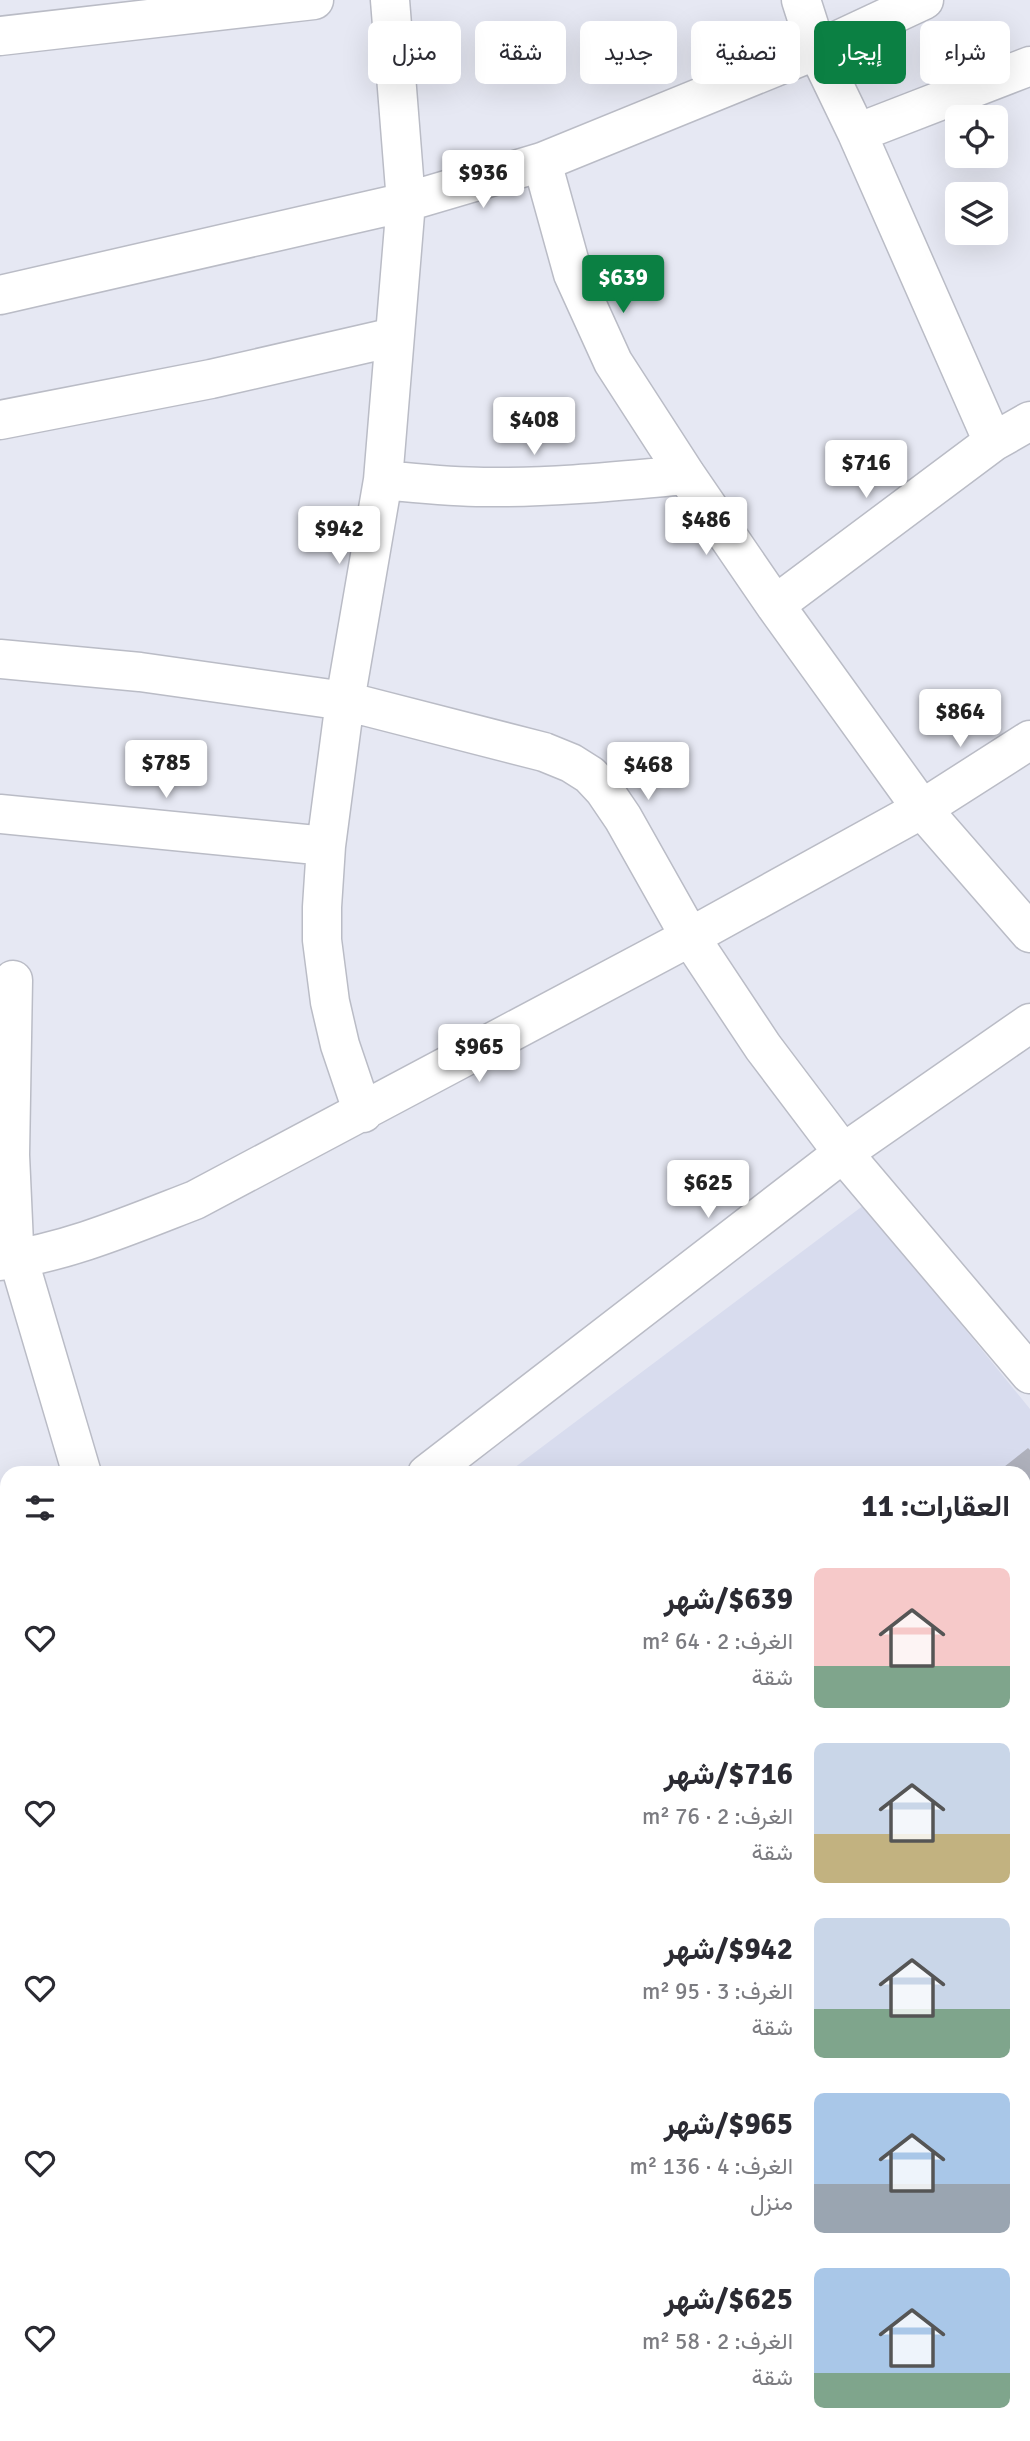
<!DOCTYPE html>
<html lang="ar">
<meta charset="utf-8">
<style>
:root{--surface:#fff;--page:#f7f7f7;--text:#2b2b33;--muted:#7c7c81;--accent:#0b8043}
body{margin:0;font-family:Signika,Vazirmatn,sans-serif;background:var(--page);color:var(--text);direction:rtl;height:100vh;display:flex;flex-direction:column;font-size:26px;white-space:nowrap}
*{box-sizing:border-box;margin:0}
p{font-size:23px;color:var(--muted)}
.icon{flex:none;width:38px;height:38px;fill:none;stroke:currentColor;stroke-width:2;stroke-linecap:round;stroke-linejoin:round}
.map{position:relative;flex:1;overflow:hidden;direction:ltr}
.sheet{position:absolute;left:0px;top:1466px;width:1031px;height:975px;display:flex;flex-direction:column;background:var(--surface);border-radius:21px 21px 0 0;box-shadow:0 7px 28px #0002;direction:rtl}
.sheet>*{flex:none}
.banner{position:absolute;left:21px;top:21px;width:989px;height:63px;direction:rtl;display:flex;gap:14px}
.buttons{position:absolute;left:945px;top:105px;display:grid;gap:14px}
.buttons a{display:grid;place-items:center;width:63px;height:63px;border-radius:10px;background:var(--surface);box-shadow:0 7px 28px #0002;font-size:35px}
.price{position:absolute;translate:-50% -60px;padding:0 16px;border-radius:7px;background:#fff;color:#222;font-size:23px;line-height:46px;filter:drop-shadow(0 2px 4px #0008)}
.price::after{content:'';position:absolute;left:50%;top:42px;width:21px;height:16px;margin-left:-10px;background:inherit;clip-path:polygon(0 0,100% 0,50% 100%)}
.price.on{background:var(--accent);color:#fff}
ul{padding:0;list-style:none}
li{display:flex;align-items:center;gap:21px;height:175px;padding:0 21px}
li span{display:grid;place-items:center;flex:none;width:196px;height:140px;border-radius:10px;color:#555}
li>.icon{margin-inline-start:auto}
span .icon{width:84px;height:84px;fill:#fffc;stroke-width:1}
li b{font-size:30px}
h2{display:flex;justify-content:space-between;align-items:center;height:84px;padding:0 21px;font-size:30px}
.tag{padding:0 24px;border-radius:10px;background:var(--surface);box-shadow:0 7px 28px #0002;font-size:24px;line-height:63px}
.tag.on{background:var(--accent);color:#fff}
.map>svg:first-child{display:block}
</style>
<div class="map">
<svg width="1030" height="2441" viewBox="0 0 1030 2441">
<rect width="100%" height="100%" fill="#e6e8f3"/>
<path fill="#d8dcee" d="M864,1205L1030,1409V2441H836L831,2434H1024V1474H506Z"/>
<path fill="#0003" d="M1030,1453V1759L1024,1751V1474Z"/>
<path fill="#afb1bc" d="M1028,1448L1030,1450V1753L1024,1744V1474H995Z"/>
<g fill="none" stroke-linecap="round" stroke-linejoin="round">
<defs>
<path id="service" d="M1024,1857L1030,1866
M1024,2189L1030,2184
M1024,2374L1030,2376"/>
<path id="minor" d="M801,0L817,50L857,133L993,442
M0,36L314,0
M857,133L1030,66
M542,162L573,274L613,362L686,475L775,605L922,809L1030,933
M0,295L406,202L542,162L817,50L924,0
M0,420L211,379L394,337
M383,480C416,483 450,487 484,487C552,488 619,481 686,475
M775,605L993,442L1030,421
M0,659L140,672L345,701L544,752L571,763L590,775L604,790L623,818L690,937L763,1047L843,1153L1030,1374
M0,814L326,846
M13,980L10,1155L14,1244L82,1474
M363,1113L340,1045L330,1002L322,940V907L326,846L345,701L383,480L406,202L390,0
M0,1261C66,1253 133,1224 195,1200L690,937L922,809L1030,740
M427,1474L843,1153L1030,1023
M0,1689H7
M0,1835H7
M0,2246H7
M215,2434V2441
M341,2441L354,2434"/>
</defs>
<use href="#service" stroke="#babcc6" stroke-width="22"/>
<use href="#minor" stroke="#babcc6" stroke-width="41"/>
<path stroke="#93959d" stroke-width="4.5" stroke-dasharray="3.5 3.5" stroke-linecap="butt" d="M0,2377H7"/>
<use href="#service" stroke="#fff" stroke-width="19"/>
<use href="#minor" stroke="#fff" stroke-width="38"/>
</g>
</svg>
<div class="buttons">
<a><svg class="icon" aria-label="locate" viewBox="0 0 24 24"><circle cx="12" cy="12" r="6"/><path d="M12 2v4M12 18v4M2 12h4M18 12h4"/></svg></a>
<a><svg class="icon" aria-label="layers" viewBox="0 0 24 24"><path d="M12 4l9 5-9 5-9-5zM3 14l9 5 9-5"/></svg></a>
</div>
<b class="price" style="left:483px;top:210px">$936</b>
<b class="price on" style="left:623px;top:315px">$639</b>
<b class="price" style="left:534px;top:457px">$408</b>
<b class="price" style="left:866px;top:500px">$716</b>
<b class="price" style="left:706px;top:557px">$486</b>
<b class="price" style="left:339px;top:566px">$942</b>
<b class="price" style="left:960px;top:749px">$864</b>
<b class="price" style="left:166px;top:800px">$785</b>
<b class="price" style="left:648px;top:802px">$468</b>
<b class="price" style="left:479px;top:1084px">$965</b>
<b class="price" style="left:708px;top:1220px">$625</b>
<div class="banner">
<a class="tag">شراء</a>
<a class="tag on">إيجار</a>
<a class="tag">تصفية</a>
<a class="tag">جديد</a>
<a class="tag">شقة</a>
<a class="tag">منزل</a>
</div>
<section class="sheet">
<h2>العقارات: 11<svg class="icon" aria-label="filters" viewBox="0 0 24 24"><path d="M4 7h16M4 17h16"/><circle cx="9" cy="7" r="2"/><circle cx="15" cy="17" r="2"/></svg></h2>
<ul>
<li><span style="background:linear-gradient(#f6c9c9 70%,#7fa58c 0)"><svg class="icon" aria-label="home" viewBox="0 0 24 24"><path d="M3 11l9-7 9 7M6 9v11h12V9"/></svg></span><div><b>$639/شهر</b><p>الغرف: 2 · 64 m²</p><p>شقة</p></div><svg class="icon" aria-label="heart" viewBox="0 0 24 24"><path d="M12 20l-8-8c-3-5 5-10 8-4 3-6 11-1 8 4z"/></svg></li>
<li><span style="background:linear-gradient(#c9d6e8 65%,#c2b280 0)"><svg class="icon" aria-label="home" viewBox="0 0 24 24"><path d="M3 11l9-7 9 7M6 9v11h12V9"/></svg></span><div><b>$716/شهر</b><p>الغرف: 2 · 76 m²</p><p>شقة</p></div><svg class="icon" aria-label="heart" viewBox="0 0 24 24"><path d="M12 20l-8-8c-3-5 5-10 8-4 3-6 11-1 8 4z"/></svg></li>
<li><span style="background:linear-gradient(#c9d6e8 65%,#7fa58c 0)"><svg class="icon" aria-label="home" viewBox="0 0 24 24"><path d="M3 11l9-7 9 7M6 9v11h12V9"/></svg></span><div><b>$942/شهر</b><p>الغرف: 3 · 95 m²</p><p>شقة</p></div><svg class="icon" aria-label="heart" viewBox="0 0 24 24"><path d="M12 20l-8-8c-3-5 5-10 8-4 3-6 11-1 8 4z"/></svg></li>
<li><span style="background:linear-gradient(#a9c7e8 65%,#9aa5b1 0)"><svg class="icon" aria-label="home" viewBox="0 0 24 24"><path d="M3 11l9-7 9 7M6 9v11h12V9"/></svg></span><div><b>$965/شهر</b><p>الغرف: 4 · 136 m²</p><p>منزل</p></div><svg class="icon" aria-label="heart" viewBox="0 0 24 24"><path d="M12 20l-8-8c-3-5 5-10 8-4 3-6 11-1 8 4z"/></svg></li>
<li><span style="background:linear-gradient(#a9c7e8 75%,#7fa58c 0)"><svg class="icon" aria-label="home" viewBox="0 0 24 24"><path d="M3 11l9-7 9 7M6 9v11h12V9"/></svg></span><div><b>$625/شهر</b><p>الغرف: 2 · 58 m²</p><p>شقة</p></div><svg class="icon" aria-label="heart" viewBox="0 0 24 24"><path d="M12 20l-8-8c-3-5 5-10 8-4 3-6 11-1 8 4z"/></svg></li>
</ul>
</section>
</div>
